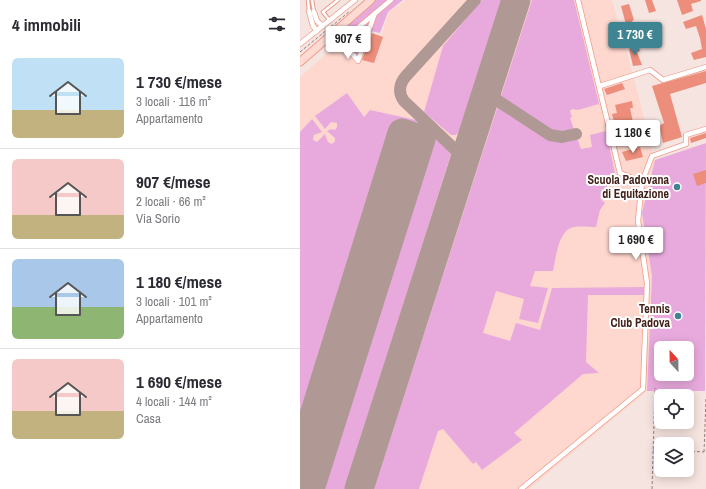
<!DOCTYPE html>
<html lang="it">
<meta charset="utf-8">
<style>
:root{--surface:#fff;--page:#f7f7f7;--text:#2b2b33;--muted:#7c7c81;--line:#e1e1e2;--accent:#3f8492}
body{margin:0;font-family:"Archivo Narrow",sans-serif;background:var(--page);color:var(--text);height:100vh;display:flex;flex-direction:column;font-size:15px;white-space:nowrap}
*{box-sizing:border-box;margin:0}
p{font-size:13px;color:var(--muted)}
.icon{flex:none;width:22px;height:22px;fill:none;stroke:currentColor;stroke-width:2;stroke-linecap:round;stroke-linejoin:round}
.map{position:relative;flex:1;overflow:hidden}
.drawer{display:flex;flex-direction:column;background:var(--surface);width:300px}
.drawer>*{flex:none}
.needle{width:26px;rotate:338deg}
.controls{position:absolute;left:354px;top:341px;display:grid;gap:8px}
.controls a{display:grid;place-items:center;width:40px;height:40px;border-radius:6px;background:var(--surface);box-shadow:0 2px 10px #0003;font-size:20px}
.price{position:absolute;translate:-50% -34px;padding:0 9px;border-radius:4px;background:#fff;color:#222;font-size:13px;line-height:26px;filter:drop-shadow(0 1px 2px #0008)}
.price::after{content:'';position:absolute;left:50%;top:24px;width:12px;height:9px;margin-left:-6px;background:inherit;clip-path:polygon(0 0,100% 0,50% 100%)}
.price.selected{background:var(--accent);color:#fff}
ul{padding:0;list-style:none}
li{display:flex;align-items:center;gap:12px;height:100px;padding:0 12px}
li+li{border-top:1px solid var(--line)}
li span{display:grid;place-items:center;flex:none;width:112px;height:80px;border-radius:6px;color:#555}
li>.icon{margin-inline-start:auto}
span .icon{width:48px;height:48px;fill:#fffc;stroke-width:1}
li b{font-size:17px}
h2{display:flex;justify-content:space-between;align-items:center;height:48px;padding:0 12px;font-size:17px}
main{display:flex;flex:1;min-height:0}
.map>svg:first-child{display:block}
</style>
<main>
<section class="drawer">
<h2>4 immobili<svg class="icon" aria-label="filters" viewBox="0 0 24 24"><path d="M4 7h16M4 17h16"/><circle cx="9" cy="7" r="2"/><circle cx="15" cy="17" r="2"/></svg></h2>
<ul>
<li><span style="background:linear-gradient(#bfe0f5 65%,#c2b280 0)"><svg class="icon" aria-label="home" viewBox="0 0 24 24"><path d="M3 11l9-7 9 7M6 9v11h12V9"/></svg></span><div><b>1 730 €/mese</b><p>3 locali · 116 m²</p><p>Appartamento</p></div></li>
<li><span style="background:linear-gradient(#f6c9c9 70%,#c2b280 0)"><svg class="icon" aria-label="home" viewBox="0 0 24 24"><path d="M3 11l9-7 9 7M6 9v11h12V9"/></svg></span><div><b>907 €/mese</b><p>2 locali · 66 m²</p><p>Via Sorio</p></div></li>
<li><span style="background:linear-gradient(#a9c7e8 60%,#8fb573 0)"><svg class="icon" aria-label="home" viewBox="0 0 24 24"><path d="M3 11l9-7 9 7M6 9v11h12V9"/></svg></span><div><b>1 180 €/mese</b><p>3 locali · 101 m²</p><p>Appartamento</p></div></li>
<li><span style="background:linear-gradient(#f6c9c9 65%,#c2b280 0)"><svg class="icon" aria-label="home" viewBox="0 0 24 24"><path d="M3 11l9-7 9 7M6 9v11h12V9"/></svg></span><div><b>1 690 €/mese</b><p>4 locali · 144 m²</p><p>Casa</p></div></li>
</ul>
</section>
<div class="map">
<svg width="406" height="489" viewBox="0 0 406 489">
<rect width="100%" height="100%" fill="#f6e4e0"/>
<path fill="#fed7ce" d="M106,0H312L333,75L355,160L342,213L352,276L347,391L229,489H0V77L40,42L58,64L61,60L71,33L81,36L89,12Z"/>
<path fill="#e8aadd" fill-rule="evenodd" d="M72,0H103L88,12L80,33L67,30L58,57L35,30Z
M182,0H203L160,130L156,135H151L124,112L143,46Z
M232,0H274L299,104L278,110L272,109L270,111L272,117L270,118L281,149L292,147L290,135L306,131L315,173L300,198L305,203L300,210L296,227C289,227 281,226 274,227C258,230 256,258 253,271H235L230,286L248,288L238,323L219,319L224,299L196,291L183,333L210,341L216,323L240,330L252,288L344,287V295H288L286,362L299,373L283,374L214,433L222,440L182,470L176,462L173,464L143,429L138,431L119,489H74Z
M47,93L64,117L70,110L116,120L148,149L151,154L45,489H10L121,140L102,134L0,460V132L12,119L22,132L14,135L13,140L17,142L25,134L28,142L32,144L35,141V138L27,131L31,129L35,130L37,127V123L31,122L25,129L15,116Z
M406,143L405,391H347L352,276L342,213L355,160ZM361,348H387V374H361Z"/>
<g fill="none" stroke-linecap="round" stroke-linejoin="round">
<path stroke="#b09994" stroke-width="12" d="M186,93L250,135L262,137L276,134
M165,159L104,101C98,93 99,84 106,76L175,0"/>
<path stroke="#b09994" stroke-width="29" d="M0,460L102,133L121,139L10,489
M59,489L216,0"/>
</g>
<path fill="#ec8e7b" d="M345,0H352L356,11L349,13Z
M377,0H401V1L391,4L393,11L382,15Z
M329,4L334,20L332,21L335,30L328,32L321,6Z
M402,15L406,29V57L394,60L391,53L402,49L400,38L396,26L386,29L383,22Z
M72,33L83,37L74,63L62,60Z
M338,46L340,51L337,52L342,65L333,66L329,49Z
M406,71V83L370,94L382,137L363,143L359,126L364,123L352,86Z
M322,83L325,89L307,95L304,89Z
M332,101L333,108H330L333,122L315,126L312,114L317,113L315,105Z
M406,133V138L391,143L390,138Z
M340,147L343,157L326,161L322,152Z
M406,170V183L397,186L393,174Z"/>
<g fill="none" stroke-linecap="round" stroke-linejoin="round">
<defs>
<path id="service" d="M8,0L9,11
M12,0L14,12
M30,21L23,12L38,0"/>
<path id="minor" d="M9,11L13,26L17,31
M14,12L17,21L23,26
M75,13L58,61L42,41L91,0
M0,44L55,0
M300,86L350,70L363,80L406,67
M342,182L352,156L386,144V135L406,129
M221,489L343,389L347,283L338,221L342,182L320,173L278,0"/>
<path id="secondary" d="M0,62L71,0"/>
</defs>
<use href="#service" stroke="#ee9b89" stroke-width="4.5"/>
<use href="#minor" stroke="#ee9b89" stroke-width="6"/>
<use href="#secondary" stroke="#ee9b89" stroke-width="9"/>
<path stroke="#977d77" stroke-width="1" stroke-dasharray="3 2" stroke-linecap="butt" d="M0,52L50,11
M406,399L404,452H406
M353,450L361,451
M387,451L404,452
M352,489L355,388"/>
<use href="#service" stroke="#fff" stroke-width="2.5"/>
<use href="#minor" stroke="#fff" stroke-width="4.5"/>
<use href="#secondary" stroke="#fedad3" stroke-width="7"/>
</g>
<g fill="#3f8492" stroke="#fff" stroke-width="1.5">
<circle cx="377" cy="187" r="4"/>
<circle cx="378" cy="316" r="4"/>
</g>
<g text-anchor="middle" stroke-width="4" stroke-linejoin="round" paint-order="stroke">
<g font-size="12" font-weight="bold" fill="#412019" stroke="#fff" text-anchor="end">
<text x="369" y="184">Scuola Padovana<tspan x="369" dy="14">di Equitazione</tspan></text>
<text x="370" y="313">Tennis<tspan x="370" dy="14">Club Padova</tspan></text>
</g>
</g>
</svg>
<div class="controls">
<a><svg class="needle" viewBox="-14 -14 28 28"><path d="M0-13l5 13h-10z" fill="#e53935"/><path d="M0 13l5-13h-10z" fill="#7c7c81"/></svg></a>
<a><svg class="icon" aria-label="locate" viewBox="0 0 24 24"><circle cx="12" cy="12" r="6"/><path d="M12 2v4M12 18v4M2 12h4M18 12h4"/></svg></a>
<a><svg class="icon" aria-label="layers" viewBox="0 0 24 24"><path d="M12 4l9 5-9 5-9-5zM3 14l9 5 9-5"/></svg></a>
</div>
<b class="price selected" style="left:335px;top:56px">1 730 €</b>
<b class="price" style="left:48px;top:60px">907 €</b>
<b class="price" style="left:333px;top:154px">1 180 €</b>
<b class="price" style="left:336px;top:261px">1 690 €</b>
</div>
</main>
